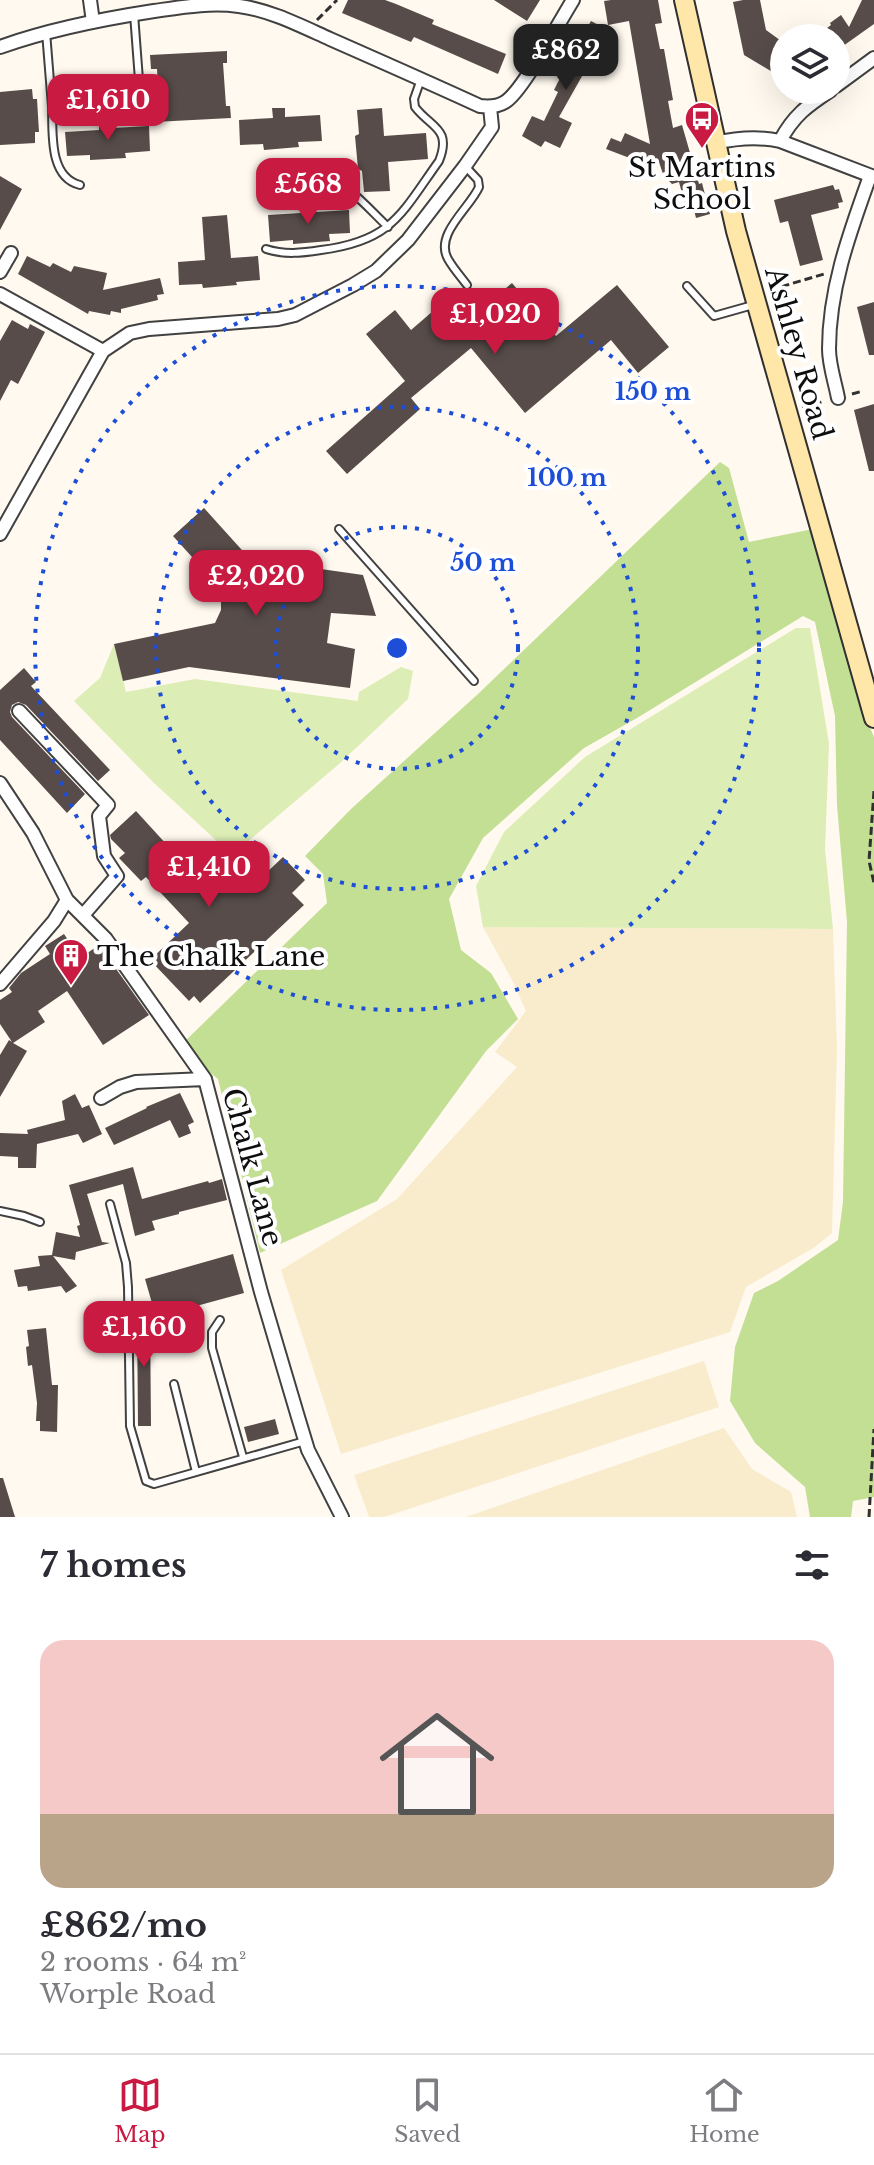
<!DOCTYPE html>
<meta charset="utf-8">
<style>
:root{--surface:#fff;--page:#f2f2f3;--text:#2b2b33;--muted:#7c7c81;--line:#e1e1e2;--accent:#c91a41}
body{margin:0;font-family:"Libre Baskerville",serif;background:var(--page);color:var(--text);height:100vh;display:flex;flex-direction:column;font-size:30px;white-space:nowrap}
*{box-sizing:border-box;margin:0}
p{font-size:26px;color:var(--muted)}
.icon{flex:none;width:44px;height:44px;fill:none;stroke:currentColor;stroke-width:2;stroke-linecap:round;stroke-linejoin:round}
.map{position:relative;height:1517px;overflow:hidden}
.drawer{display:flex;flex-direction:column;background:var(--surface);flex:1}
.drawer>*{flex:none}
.tools{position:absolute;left:770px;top:24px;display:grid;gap:16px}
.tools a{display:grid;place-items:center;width:80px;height:80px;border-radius:50%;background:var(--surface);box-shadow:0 8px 32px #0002;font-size:40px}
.price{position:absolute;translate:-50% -68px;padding:0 18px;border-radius:16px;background:var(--accent);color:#fff;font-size:26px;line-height:52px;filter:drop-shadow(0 2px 4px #0008)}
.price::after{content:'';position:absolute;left:50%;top:48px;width:24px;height:18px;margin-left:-12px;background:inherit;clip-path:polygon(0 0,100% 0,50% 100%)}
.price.active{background:#222;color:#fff}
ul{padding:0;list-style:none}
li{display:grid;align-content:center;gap:16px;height:424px;padding:0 40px}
li span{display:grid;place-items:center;height:248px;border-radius:24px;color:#555}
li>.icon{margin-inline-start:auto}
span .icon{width:144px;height:144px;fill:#fffc;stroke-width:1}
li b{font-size:34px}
h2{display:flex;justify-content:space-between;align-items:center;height:96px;padding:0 40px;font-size:34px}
.tabs{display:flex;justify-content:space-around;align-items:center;height:112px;border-top:2px solid var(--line);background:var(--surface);font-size:22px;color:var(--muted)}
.tabs a{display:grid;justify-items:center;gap:4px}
.tabs .active{color:var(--accent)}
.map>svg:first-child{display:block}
</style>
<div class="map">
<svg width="874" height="1517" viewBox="0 0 874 1517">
<rect width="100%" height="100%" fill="#fff9ef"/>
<path fill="#f8eccc" d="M483,927L833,929L837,1049L832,1233L815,1247L746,1287L730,1332L341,1454L281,1270L397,1199L517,1067L495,1052L526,1011L511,978Z
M704,1361L719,1407L384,1517H369L354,1475Z
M724,1428L752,1469L791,1492L797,1517H466Z"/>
<path fill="#dcedb5" d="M796,628H810L829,744L825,849L833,929L483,927L476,886L504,832L585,757Z
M114,644L126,692L195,679L358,701L359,692L401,667L413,671L408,699L339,764L246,843L229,846L218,842L153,782L74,701L100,678Z"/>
<path fill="#c2df93" d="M720,462L729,468L749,542L813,529L860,704L874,737V1497L853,1501L851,1517H810L805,1487L755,1443L730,1401L735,1347L754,1293L778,1281L838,1240L843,1202L847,922L837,805L835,716L815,622L803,616L637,718L584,748L483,838L449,899L461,950L491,973L518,1019L486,1051L377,1201L260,1253L218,1079L179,1047L327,903L323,874L305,856L351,809L478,694Z"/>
<path fill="#574c49" d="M348,0H385L396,4L434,20L432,24L506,54L498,74L414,37L411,42L342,13Z
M494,0H540L527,21Z
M611,0H658L662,23L655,24L660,49H664L673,100L668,101L673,128L682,125L699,184L702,183L710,214L696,218L694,210L687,212L679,182L672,184L668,180H665L659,162L648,165L606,149L611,138L621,142L625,133L650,144L629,21L608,25L604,1Z
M743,0H760L766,30L784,43V79L744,55L733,2Z
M862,0H874V24L836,51V38H814L831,25L830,23L841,15L849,27Z
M591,21L608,30L559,117L572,123L560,148L545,141L541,147L522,136L532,116L544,121L558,92L554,90L558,82L582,44L579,42Z
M227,51V63H223L226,106H230L231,118L154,122V109H159L157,69H151L150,55Z
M32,89L33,99H37L39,132H35V143L0,145V92Z
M272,108H285V117L320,115L322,141L298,142L299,147L264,150L263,144L240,145L239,120L273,118Z
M382,108L384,136L426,133L428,159L388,162L390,191L364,192L362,171L358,169L355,136L359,134L357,110Z
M112,119L113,128L149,126L150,151L125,153L126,158L90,160V155L67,156L65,132L99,130V120Z
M0,176L22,189L0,230Z
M833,185L835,190L839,189L843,202L838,203L839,208L811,215L823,260L800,266L788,221L780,223L774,200Z
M349,210L350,233L329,234L330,241L293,244V240L270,242L268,215Z
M227,215L231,258L258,256L260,280L236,282L237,285L203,288L202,284L179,285L178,262L205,260L202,217Z
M27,256L50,267L53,263L71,272L74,266L107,273L103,290L160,278L164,294L157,295L158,300L121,309V313L111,311L110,315L89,311L88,314L18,274Z
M512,283L556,336L617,285L669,347L638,373L611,340L525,413L471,348L411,398L420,409L347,474L326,451L405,381L366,334L395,310L411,330L440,305L459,327Z
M874,302V355H869L857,307Z
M12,320L28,329L30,324L45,332L18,384L11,380L0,401V341Z
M874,404V471H869L854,410Z
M204,508L250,559L363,575L376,616L331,613L327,643L355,649L350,688L189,667L123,681L114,644L215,623L221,610V589L173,536Z
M24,668L36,682L31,686L110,770L98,781L26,705L18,702L12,705L10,712L12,717L85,794L67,813L0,740V690Z
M136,811L200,881L210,871L215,876L227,865L238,878L253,863L264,875L283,857L305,880L292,893L304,905L200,1003L194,996L189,1001L150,960L189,923L146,877L141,881L119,858L125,853L111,839L110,835Z
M64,934L80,958L99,945L149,1015L103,1045L67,991L38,1011L45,1022L13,1043L27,1051L0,1097V1055L9,1040L12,1042L0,1024V1000L12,992L9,988L21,973L50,954L45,946Z
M180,1093L194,1122L188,1125L191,1133L179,1138L170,1120L114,1145L105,1128L147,1108L146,1107Z
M75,1094L82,1108L89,1105L102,1134L83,1143L78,1134L37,1144L36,1168H18V1157L0,1156V1133L28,1134L27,1130L65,1120L62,1101Z
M133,1167L142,1199L208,1181L209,1183L222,1179L227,1200L179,1212V1214L152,1221L155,1230L135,1236L123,1184L87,1194L102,1242L110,1243L76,1252L75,1260L53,1256L77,1286L66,1293L61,1286L28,1291L27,1286L18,1287L14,1270L40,1266L38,1256L52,1255L56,1232L80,1237L77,1226L80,1225L69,1185Z
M233,1254L244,1293L156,1317L145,1279Z
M137,1312H150L151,1426H138Z
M46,1328L52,1385H58L57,1432L40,1431V1421H36L37,1403L32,1365L28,1366L26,1347L29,1346L27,1330Z
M275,1419L279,1434L248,1442L244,1427Z
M0,1478H3L15,1517H0Z"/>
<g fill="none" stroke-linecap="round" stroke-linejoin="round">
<defs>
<path id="lane" d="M46,32L52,106L129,103L137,100L140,93L134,14
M52,106C53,131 48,177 80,185
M465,166L478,180L479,187C470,208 434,234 448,259C453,268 461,277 467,285
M316,172C346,181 365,205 388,227
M266,249C285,255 302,253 321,250C392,241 401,214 439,161C452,128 431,128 415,107L414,99L421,79
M687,286L714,316L753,305
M339,529L474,681
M110,1204L126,1263L128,1287L130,1426L146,1481L154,1484L305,1441
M0,1211L24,1216L40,1222
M220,1320L212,1332V1348L243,1457
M174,1384L196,1472"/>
<path id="street" d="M90,0L93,22
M0,47C50,29 102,19 154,11C182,7 210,2 239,6C270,10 301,26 330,39C380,61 430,83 480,106C489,107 497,107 505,102C523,91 559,22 573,0
M836,86L874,58
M780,141C794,115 807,106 831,90
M715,143C737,138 757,136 780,141L874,177
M0,272L11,253
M0,294L103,351
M838,398C835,382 829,365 829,349C829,288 850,232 870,176
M0,534L103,351L130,333L149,329L278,319L295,315L353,285L376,271L408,240L465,166L492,127L490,107
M19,711L108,805L99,816L104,856L117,876L84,914
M0,783L33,833L67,900L106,939L205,1079L261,1292L298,1417L308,1450L342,1517
M0,984L54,921L67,900
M101,1098L120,1087L136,1082L205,1079"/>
<path id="secondary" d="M684,0L736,231L874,718"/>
</defs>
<use href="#lane" stroke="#414141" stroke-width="10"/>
<use href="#street" stroke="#414141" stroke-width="16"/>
<use href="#secondary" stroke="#303030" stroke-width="22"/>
<path stroke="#303030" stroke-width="3" stroke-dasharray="8 4" stroke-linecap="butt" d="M317,20L337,0
M770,290L824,274
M852,394L863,391
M802,407L825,401
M874,791L869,861L874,883
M869,1517L874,1429"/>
<use href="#lane" stroke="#fff" stroke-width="6"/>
<use href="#street" stroke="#fff" stroke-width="12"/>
<use href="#secondary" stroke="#ffe7aa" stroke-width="18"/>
</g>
<g fill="none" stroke="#1d4ed8" stroke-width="4" stroke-dasharray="4 8">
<circle cx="397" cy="648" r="121"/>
<circle cx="397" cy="648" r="241"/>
<circle cx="397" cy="648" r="362"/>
</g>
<defs>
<symbol id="bus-pin" viewBox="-11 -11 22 30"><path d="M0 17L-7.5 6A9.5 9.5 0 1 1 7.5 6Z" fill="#c91a41" stroke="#fff"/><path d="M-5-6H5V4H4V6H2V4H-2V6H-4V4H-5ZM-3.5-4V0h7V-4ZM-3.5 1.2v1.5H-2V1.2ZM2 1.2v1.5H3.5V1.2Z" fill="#fff"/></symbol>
<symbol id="building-pin" viewBox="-11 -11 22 30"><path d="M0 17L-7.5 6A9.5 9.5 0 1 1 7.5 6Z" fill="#c91a41" stroke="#fff"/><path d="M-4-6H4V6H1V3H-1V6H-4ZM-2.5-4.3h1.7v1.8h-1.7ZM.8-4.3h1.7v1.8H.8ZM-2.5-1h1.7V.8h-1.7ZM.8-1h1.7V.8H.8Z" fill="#fff"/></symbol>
</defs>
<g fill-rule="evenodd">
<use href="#bus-pin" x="682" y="99" width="40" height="54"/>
<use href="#building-pin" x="51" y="936" width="40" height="54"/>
</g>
<g text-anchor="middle" stroke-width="8" stroke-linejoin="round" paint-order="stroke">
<g font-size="28" fill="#0e0e0e" stroke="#fff">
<text x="702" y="177">St Martins<tspan x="702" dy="32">School</tspan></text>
<text x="97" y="966" text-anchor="start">The Chalk Lane</text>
</g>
<g font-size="28" fill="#0e0e0e" stroke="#fff">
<text transform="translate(799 353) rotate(74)" y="10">Ashley Road</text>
<text transform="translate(253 1167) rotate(75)" y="10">Chalk Lane</text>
</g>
</g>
<circle cx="397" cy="648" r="12" fill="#1d4ed8" stroke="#fff" stroke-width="4"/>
<g font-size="24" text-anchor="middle" font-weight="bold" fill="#1d4ed8" stroke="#fff" stroke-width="8" stroke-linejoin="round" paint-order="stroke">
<text x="653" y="400">150 m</text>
<text x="567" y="486">100 m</text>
<text x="483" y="571">50 m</text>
</g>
</svg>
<div class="tools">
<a><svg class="icon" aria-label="layers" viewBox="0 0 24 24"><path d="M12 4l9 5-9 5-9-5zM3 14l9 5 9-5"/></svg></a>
</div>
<b class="price active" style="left:566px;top:92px">£862</b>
<b class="price" style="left:108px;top:142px">£1,610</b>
<b class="price" style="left:308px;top:226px">£568</b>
<b class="price" style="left:495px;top:356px">£1,020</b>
<b class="price" style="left:256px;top:618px">£2,020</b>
<b class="price" style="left:209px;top:909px">£1,410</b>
<b class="price" style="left:144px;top:1369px">£1,160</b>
</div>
<section class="drawer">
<h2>7 homes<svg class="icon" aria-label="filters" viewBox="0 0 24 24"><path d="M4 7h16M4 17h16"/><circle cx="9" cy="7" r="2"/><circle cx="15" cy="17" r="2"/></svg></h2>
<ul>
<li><span style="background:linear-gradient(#f6c9c9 70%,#b9a48a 0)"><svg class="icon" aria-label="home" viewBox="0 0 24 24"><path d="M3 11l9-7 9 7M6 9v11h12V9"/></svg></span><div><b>£862/mo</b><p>2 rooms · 64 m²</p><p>Worple Road</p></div></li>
</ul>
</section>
<nav class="tabs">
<a class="active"><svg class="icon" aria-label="map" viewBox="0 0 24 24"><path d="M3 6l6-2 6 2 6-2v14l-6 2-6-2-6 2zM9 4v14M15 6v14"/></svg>Map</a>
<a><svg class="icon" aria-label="saved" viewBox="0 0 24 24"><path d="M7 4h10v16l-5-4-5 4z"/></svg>Saved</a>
<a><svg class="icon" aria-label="home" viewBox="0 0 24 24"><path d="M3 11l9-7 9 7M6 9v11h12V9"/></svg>Home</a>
</nav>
